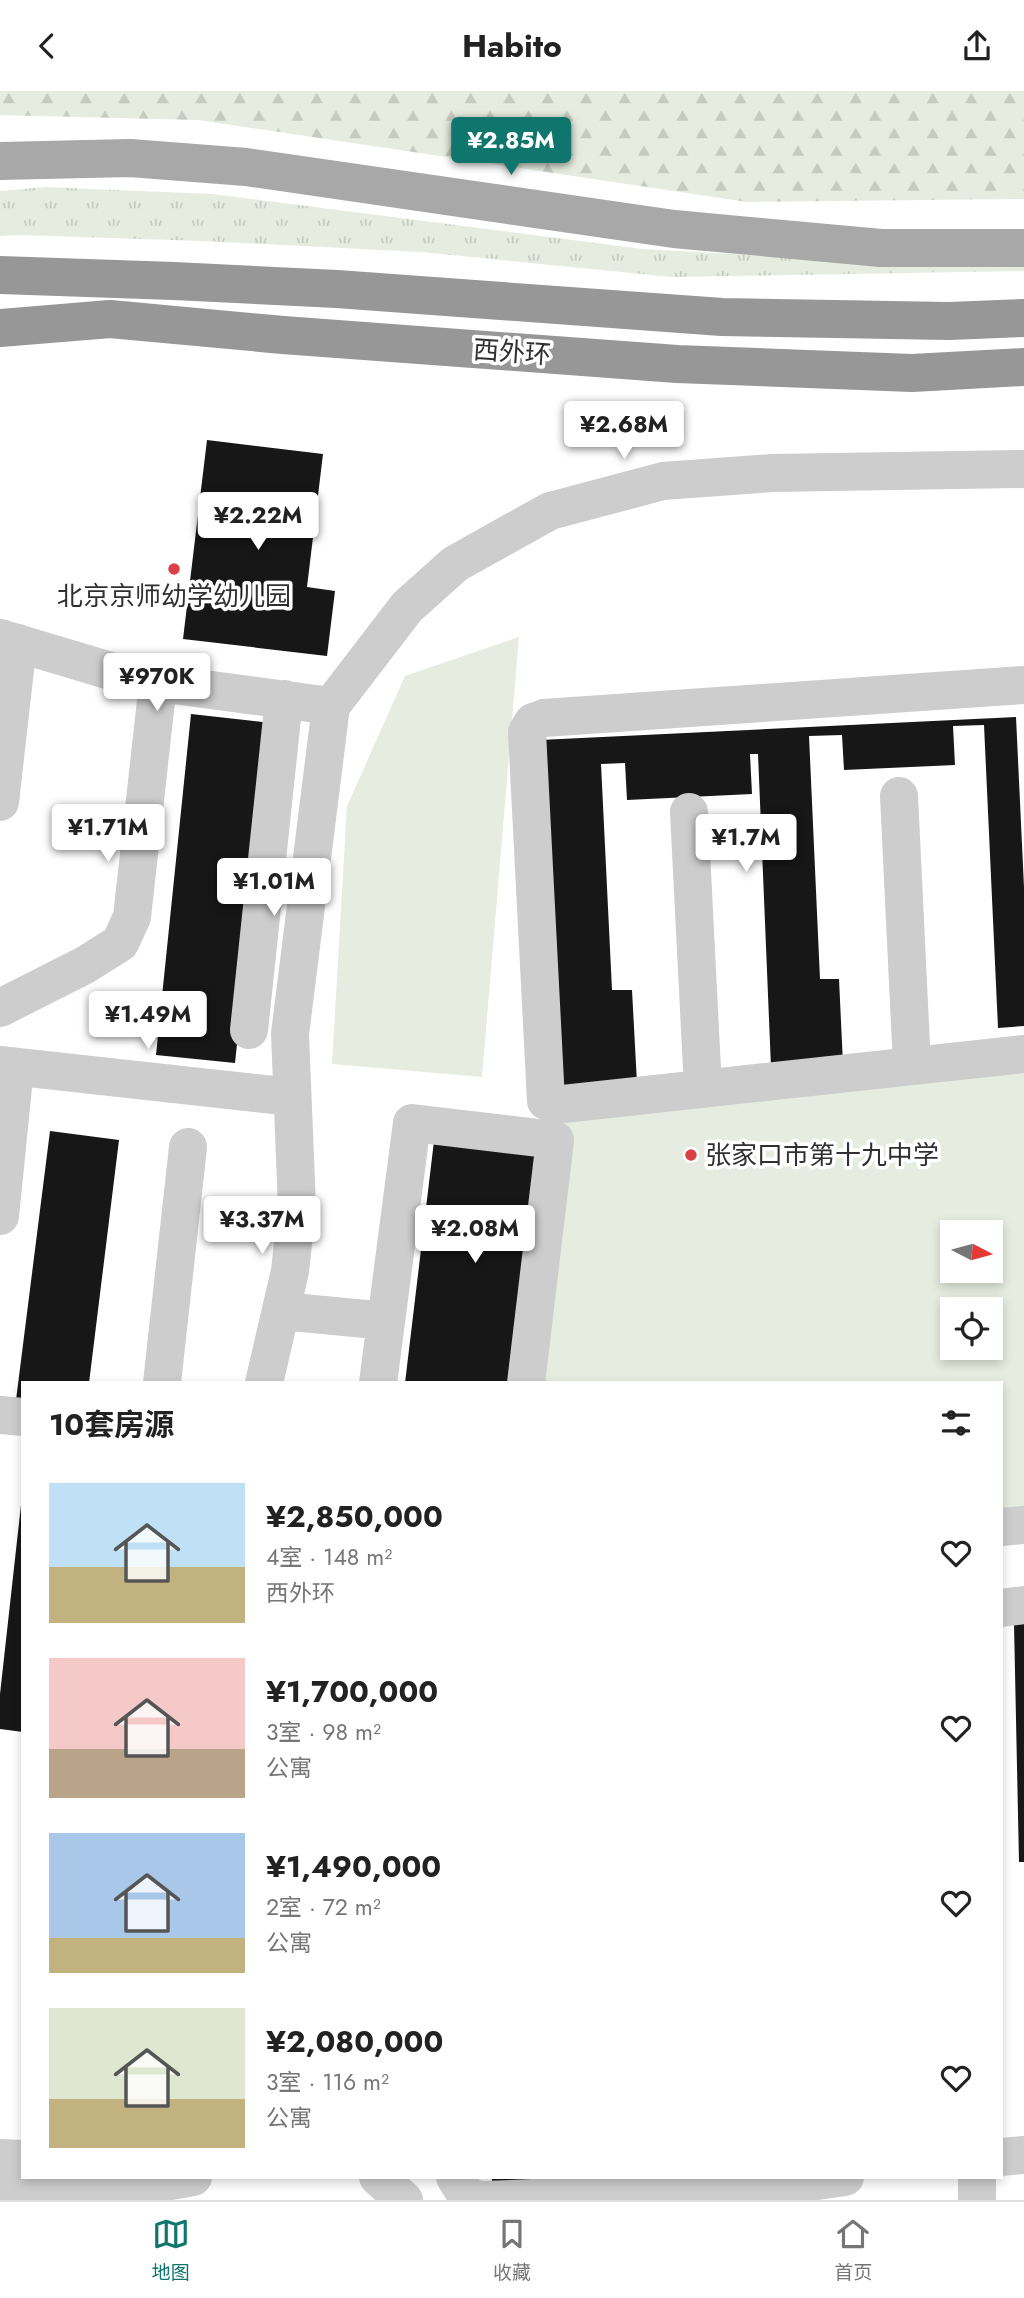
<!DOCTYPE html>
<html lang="zh">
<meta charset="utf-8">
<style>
:root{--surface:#fff;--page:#f6f6f6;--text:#222;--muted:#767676;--line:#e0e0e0;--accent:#0f766e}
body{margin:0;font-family:Jost,"Noto Sans SC",sans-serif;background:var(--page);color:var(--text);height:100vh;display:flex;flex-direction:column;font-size:26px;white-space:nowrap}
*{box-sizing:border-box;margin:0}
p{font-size:23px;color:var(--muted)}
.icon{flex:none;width:38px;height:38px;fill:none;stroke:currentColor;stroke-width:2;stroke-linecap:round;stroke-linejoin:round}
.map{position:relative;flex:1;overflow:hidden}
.sheet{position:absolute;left:21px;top:1290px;width:982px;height:798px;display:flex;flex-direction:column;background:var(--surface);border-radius:0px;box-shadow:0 4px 10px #0003}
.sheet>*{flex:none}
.needle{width:46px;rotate:96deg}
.controls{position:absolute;left:940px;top:1129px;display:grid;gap:14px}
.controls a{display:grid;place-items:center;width:63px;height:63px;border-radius:0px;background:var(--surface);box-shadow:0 4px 10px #0003;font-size:35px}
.price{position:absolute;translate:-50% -60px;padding:0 16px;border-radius:7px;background:#fff;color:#222;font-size:23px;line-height:46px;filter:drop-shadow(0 2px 4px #0008)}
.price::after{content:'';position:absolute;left:50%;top:42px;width:21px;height:16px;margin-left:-10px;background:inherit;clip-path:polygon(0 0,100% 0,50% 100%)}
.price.on{background:var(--accent);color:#fff}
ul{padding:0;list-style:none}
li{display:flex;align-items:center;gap:21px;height:175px;padding:0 28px}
li span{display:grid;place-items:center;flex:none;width:196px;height:140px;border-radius:0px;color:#555}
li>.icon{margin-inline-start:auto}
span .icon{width:84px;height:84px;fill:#fffc;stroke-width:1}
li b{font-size:30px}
h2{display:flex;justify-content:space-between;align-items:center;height:84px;padding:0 28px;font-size:30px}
header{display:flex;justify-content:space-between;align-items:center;height:91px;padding:0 28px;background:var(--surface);font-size:32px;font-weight:700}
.menu{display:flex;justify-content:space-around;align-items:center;height:98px;border-top:2px solid var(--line);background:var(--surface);font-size:19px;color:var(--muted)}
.menu a{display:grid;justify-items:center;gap:4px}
.menu .on{color:var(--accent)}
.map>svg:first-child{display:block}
</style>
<header><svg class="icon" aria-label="back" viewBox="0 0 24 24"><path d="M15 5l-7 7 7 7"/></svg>Habito<svg class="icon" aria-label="share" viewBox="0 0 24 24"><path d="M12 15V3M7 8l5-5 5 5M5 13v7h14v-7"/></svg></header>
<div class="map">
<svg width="1024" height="2109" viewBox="0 0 1024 2109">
<defs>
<pattern id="grass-tufts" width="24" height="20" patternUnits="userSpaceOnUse" patternTransform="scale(1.75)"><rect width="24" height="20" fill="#e6ecdf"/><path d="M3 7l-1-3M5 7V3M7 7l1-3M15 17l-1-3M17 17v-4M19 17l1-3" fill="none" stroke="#c6cbc0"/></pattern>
<pattern id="forest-firs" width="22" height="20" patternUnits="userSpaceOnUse" patternTransform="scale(1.75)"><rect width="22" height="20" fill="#e6ecdf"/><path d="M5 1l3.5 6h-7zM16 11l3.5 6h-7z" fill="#c6cbc0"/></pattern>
</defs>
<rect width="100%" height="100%" fill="#fff"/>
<path fill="url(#grass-tufts)" d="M45,96L212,103L643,158L839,169L1024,175V180L671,186L422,161L202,150L21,144L0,145V100Z"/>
<path fill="url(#forest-firs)" d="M0,0H1024V108L747,111L198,29L0,24Z"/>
<path fill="#e6ecdf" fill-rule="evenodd" d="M519,546L482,986L332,973L347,715L405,585Z
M1024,977V1424L1001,1425V1292H529L560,1023ZM952,1141H990V1180H952ZM952,1218H990V1256H952Z"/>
<path fill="#171717" d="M207,349L323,363L307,496L335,500L327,565L183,548Z
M191,623L271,632L235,972L156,964Z
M1016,626L1024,796V935L998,937L984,634L953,635L955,674L844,679L842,644L809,645L820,888H839L843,973L771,976L758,663H750L752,703L627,709L625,672L601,673L612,899H632L637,992L557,996L540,649Z
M50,1040L119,1049L89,1292H23V1309H16Z
M434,1050L546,1063L519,1292H405Z
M21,1414H23V1641L0,1638V1603Z
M1014,1533H1024V1771H1019Z
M492,2086H572L492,2094Z"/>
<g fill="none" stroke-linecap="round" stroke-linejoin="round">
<path stroke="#cdcdcd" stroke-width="38" d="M0,547L144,590L331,615
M1024,594L544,627L533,631L527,641L546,1010L563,1013L1024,963
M899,705L912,975
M0,711L18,552
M689,721L703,998
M0,917L85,874L120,852L132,826L158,592
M249,939L284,608
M0,974L292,1006
M0,1125L15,976
M282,1220L386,1230
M162,1292L188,1056
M264,1292L290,1180L297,1116L290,943L331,615L407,516L455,473L550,420L663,390L772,382L1024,378
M378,1292L412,1032L555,1049L526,1292
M0,1324L23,1326
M1001,1436L1024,1434
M1001,1517L1024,1514
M1001,2066L1024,2064
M0,2067L23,2068
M378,2086L404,2109
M455,2086C463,2100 466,2107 483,2109
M0,2095L110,2101L193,2086
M484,2109L767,2097L845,2086
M977,2109V2086"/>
<path stroke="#a8a8a8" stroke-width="38" d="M0,70L130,67L246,76L674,138L881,157H1024"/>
<path stroke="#979797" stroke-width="38" d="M0,184L174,190L337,198L722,226L949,230L1024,227
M0,237L110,228L283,244L677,273L912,282L1024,276"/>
</g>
<g fill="#d94047" stroke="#fff" stroke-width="2.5">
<circle cx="174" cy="478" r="7"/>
<circle cx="691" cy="1064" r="7"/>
</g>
<g text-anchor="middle" stroke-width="7" stroke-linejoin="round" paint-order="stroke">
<g font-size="26" fill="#303030" stroke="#fff">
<text transform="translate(512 261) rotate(4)" y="9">西外环</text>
</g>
<g font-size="26" fill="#303030" stroke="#fff">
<text x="174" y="514">北京京师幼学幼儿园</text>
<text x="705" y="1073" text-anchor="start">张家口市第十九中学</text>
</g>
</g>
</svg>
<div class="controls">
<a><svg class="needle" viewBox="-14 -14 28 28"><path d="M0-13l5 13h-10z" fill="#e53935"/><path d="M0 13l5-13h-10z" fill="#767676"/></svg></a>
<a><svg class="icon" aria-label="locate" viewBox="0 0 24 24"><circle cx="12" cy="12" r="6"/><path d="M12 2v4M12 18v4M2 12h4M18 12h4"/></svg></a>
</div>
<b class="price on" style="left:511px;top:86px">¥2.85M</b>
<b class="price" style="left:624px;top:370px">¥2.68M</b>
<b class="price" style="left:258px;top:461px">¥2.22M</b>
<b class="price" style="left:157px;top:622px">¥970K</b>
<b class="price" style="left:108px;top:773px">¥1.71M</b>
<b class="price" style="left:746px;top:783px">¥1.7M</b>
<b class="price" style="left:274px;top:827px">¥1.01M</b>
<b class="price" style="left:148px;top:960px">¥1.49M</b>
<b class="price" style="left:262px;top:1165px">¥3.37M</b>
<b class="price" style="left:475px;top:1174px">¥2.08M</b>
<section class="sheet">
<h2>10套房源<svg class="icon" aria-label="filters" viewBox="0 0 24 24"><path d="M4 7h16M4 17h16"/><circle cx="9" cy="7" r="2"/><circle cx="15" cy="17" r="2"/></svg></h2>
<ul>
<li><span style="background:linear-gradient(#bfe0f5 60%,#c2b280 0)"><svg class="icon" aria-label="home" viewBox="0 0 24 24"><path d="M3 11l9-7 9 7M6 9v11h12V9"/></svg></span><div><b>¥2,850,000</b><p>4室 · 148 m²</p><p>西外环</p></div><svg class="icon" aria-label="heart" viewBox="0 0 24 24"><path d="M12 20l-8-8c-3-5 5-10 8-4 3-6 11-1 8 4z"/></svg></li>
<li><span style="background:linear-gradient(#f6c9c9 65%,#b9a48a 0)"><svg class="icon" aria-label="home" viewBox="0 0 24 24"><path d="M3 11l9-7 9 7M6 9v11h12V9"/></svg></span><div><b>¥1,700,000</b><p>3室 · 98 m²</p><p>公寓</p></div><svg class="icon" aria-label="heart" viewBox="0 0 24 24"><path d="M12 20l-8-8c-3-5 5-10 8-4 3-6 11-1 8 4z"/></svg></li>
<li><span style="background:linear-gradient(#a9c7e8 75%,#c2b280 0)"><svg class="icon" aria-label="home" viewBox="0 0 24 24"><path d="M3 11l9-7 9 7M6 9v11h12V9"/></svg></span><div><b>¥1,490,000</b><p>2室 · 72 m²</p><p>公寓</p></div><svg class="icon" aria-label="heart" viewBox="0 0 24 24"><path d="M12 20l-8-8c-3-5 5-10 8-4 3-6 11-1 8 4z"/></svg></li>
<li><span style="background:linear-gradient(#dfe7d0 65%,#c2b280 0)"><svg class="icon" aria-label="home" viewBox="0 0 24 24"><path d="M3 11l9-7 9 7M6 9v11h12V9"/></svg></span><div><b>¥2,080,000</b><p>3室 · 116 m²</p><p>公寓</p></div><svg class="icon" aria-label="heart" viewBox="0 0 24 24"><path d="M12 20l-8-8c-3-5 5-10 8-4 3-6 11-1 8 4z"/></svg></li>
</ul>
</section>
</div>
<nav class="menu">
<a class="on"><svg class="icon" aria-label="map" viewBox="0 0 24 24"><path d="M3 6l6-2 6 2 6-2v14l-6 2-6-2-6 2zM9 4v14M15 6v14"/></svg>地图</a>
<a><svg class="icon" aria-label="saved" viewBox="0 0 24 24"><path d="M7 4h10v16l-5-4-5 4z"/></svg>收藏</a>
<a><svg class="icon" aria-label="home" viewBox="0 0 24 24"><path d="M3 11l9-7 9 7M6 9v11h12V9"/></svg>首页</a>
</nav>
